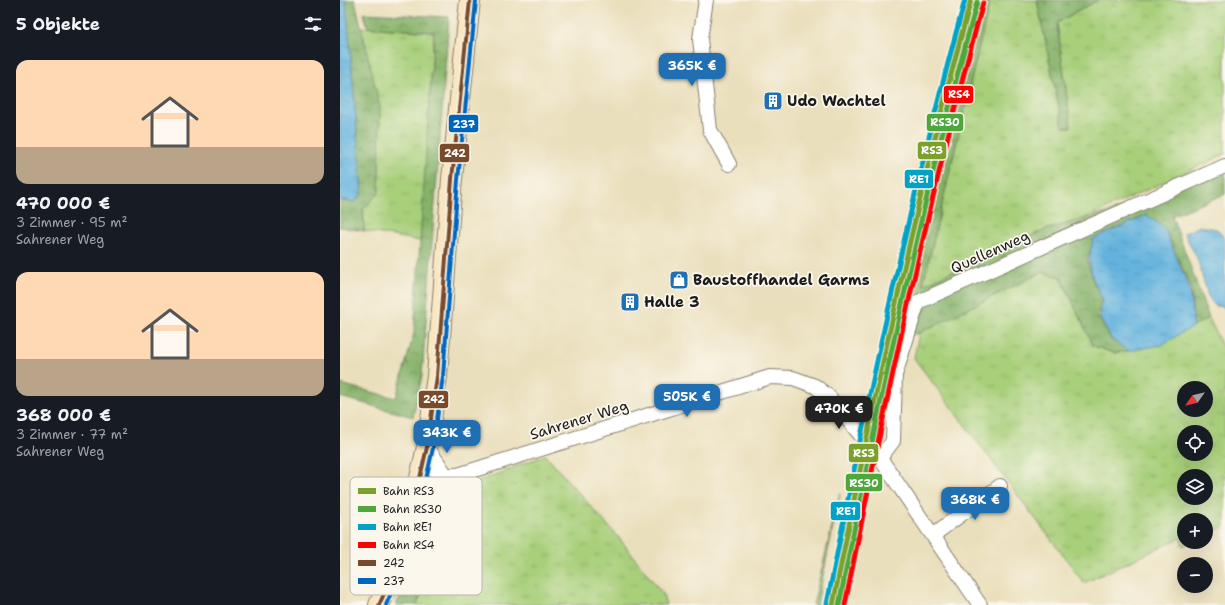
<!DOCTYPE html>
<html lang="de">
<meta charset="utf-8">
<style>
:root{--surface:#171b24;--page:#242831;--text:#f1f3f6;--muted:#9ea1a6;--accent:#1f6fb2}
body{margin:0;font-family:"Shantell Sans",sans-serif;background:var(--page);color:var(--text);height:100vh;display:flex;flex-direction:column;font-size:15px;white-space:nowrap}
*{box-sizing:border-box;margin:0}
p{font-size:13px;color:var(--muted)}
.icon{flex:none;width:22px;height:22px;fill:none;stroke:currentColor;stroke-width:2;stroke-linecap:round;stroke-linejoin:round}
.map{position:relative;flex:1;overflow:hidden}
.drawer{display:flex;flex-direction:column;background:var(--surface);width:340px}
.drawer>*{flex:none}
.needle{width:26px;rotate:236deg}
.fabs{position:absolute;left:837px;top:381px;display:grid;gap:8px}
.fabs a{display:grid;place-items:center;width:36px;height:36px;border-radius:50%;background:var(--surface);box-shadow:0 4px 16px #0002;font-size:20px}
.price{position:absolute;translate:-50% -34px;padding:0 9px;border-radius:8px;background:var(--accent);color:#fff;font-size:13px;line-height:26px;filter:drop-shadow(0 1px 2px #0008)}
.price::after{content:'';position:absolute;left:50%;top:24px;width:12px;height:9px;margin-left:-6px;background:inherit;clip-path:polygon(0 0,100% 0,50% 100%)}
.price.active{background:#222;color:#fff}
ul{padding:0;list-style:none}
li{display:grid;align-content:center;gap:8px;height:212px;padding:0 16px}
li span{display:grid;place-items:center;height:124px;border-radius:12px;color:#555}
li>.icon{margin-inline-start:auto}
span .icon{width:72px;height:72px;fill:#fffc;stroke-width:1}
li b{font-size:17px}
h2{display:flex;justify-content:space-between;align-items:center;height:48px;padding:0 16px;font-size:17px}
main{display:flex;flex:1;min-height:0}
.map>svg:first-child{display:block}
</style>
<main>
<section class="drawer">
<h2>5 Objekte<svg class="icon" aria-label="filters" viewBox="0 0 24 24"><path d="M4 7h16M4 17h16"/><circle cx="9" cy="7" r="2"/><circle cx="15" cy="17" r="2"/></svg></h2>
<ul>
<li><span style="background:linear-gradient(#ffd9b3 70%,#b9a48a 0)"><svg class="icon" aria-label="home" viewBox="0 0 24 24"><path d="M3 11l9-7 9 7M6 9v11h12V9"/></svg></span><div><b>470 000 €</b><p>3 Zimmer · 95 m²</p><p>Sahrener Weg</p></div></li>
<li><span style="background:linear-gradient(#ffd9b3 70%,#b9a48a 0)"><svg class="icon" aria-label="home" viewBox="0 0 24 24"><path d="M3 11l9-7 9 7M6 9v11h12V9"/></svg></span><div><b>368 000 €</b><p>3 Zimmer · 77 m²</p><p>Sahrener Weg</p></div></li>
</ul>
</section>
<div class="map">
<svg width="885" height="605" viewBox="0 0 885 605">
<defs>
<pattern id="grass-tufts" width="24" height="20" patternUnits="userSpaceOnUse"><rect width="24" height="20" fill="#a8cf7a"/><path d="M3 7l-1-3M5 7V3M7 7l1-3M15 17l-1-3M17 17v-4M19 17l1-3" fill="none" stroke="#90b169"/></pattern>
<pattern id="forest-crowns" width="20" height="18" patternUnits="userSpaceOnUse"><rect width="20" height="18" fill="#86b26a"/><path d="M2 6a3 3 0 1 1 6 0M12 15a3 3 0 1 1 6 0" fill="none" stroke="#6d9056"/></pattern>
<pattern id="water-ripples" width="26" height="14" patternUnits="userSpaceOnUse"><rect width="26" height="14" fill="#64b3de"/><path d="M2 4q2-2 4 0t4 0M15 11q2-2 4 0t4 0" fill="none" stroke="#5699be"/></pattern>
</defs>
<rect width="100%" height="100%" fill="#fbf7ec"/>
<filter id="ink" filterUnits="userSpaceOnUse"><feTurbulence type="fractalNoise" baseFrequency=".025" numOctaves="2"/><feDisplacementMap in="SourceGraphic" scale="8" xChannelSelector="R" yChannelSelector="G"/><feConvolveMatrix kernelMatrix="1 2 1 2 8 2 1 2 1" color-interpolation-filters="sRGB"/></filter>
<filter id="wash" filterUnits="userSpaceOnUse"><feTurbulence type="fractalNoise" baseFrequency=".012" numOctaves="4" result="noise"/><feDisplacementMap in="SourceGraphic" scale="16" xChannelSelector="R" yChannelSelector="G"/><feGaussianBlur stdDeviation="0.9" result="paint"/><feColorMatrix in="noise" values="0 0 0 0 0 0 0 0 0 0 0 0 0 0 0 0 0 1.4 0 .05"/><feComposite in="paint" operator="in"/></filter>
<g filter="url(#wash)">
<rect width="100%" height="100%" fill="#eadfbc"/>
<path fill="url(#grass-tufts)" stroke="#62764b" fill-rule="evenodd" d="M650,0H697L723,127H731L717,23L758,0H885V154L741,220L704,230L583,285Z
M21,27L94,32L81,241L24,231Z
M702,272L721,277L753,346L774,353L789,351L869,318L885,353V526L866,535V520H844V542H852L843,546L840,538L744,583L574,358L579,333ZM844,388H866V410H844ZM844,432H866V454H844ZM844,476H866V498H844Z
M205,455L279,538L323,594L326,605H76L96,564L135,532L129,485Z"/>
<path fill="url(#forest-crowns)" stroke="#516743" d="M6,0H15L40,107L39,193L23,209L24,231L0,227V200L15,202L22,193Z
M640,0H650L583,285L704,230L822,197L885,161V194L832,216L869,318L853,326L851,288L825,228L806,215L755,239L747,259L753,281L761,297L758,317L771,340L791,350L774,353L753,346L721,277L702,272L579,333L561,337L540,440L534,431L576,236Z
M697,0H758L717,23L731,127H723Z
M23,13L109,17L82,376L73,417L0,397V384L56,398L74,333L94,32L28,27Z
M500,494L477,605H473Z
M117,516L135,532L96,564L76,605H56L81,547L100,536Z"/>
<path fill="url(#water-ripples)" stroke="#40687d" d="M0,0H6L22,193L15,202L0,200Z
M807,215L824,228L849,287L854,326L821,345L789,351L772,340L760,318L762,299L753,279L749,260L753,239Z
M860,226L877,229L885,239V307L875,306L868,296L857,258L844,233Z"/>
</g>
<g filter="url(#ink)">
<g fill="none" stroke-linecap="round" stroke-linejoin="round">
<defs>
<path id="minor" d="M366,0L360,39L370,130L389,164
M87,447L106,475
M540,458L553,441L555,375L578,302L885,166
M81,474L118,475L430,377L453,378L475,386L488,396L540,458L640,605
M593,535L660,486"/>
<path id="secondary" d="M39,605L59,561L67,535L87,447L97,376L112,179L130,0"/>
</defs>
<use href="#minor" stroke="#837e6c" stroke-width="16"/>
<use href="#secondary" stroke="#837e6c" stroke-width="22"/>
<use href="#minor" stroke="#fff" stroke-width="14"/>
<use href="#secondary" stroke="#f9e7c3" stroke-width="20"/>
<defs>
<path id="bus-1" d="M39,605L59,561L67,535L87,447L97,376L112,179L130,0"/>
<path id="bus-2" d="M46,605L64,563L73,537L93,448L103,376L118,180L136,1"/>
</defs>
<use href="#bus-1" stroke="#fbf7ec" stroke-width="7"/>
<use href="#bus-2" stroke="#fbf7ec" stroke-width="7"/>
<use href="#bus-1" stroke="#7a4b2a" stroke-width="4"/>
<use href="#bus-2" stroke="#0065bd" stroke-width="4"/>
<defs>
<path id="rail-1" d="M493,605C533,402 576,200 631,0"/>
<path id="rail-2" d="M499,605C539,402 582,201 637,2"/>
<path id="rail-3" d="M487,604C527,401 570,199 625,0"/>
<path id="rail-4" d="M505,605C545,403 588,202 643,3"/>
</defs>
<use href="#rail-1" stroke="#fbf7ec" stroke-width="8"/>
<use href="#rail-2" stroke="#fbf7ec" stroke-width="8"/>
<use href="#rail-3" stroke="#fbf7ec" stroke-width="8"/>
<use href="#rail-4" stroke="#fbf7ec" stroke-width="8"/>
<use href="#rail-1" stroke="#7ca02b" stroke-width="5"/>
<use href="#rail-2" stroke="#4da73b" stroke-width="5"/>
<use href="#rail-3" stroke="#01a2c5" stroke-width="5"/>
<use href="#rail-4" stroke="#f00" stroke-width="5"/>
</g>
</g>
<defs>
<symbol id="building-square" viewBox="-11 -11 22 22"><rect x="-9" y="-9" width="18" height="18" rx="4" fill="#1f6fb2" stroke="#fbf7ec"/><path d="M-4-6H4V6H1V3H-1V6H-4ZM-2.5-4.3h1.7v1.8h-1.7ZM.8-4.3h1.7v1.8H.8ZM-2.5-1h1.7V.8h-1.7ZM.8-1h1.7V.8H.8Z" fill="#fff"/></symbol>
<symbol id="shop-square" viewBox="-11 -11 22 22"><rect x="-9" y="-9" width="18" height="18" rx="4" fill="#1f6fb2" stroke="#fbf7ec"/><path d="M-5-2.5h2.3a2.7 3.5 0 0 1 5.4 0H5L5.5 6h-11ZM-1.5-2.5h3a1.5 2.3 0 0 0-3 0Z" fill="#fff"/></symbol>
</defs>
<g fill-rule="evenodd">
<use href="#building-square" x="422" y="90" width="22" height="22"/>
<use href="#shop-square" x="328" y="269" width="22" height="22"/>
<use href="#building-square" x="279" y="291" width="22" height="22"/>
</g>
<g text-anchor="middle" stroke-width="3.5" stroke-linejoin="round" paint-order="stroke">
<g font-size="15" font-weight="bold" fill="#1c1c1c" stroke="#fbf7ec" text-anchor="start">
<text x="447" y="106">Udo Wachtel</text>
<text x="353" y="285">Baustoffhandel Garms</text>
<text x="304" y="307">Halle 3</text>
</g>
<g font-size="15" fill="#1c1c1c" stroke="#fbf7ec">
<text transform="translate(650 252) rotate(-24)" y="5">Quellenweg</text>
<text transform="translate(239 420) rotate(-17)" y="5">Sahrener Weg</text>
</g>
</g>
<rect x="10" y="477" width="132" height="118" rx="6" fill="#fbf7ec" stroke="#b8b5ae" stroke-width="1"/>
<rect x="18" y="488" width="18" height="6" fill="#7ca02b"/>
<rect x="18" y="506" width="18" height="6" fill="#4da73b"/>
<rect x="18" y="524" width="18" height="6" fill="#01a2c5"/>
<rect x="18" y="542" width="18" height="6" fill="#f00"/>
<rect x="18" y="560" width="18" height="6" fill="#7a4b2a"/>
<rect x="18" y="578" width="18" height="6" fill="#0065bd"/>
<g font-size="11" fill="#1c1c1c">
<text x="43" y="495">Bahn RS3</text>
<text x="43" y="513">Bahn RS30</text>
<text x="43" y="531">Bahn RE1</text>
<text x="43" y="549">Bahn RS4</text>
<text x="43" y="567">242</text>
<text x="43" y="585">237</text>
</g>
<g stroke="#fbf7ec" stroke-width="1.5">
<rect x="603" y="85" width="31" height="19" rx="4" fill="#f00"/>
<rect x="586" y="113" width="38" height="19" rx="4" fill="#4da73b"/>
<rect x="108" y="114" width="31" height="19" rx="4" fill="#0065bd"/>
<rect x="577" y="141" width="30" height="19" rx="4" fill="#7ca02b"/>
<rect x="99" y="143" width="31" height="20" rx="4" fill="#7a4b2a"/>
<rect x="564" y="169" width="30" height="20" rx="4" fill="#01a2c5"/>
<rect x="78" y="390" width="31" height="19" rx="4" fill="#7a4b2a"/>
<rect x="508" y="443" width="31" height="20" rx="4" fill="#7ca02b"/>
<rect x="505" y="473" width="38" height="19" rx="4" fill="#4da73b"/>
<rect x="490" y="501" width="31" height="20" rx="4" fill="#01a2c5"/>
</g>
<g font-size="11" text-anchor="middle" font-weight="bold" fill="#fff">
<text x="619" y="98">RS4</text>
<text x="605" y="126">RS30</text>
<text x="124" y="128">237</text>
<text x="592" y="154">RS3</text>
<text x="115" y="157">242</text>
<text x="579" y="183">RE1</text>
<text x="94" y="403">242</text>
<text x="524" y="457">RS3</text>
<text x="524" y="487">RS30</text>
<text x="506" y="515">RE1</text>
</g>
</svg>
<div class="fabs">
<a><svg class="needle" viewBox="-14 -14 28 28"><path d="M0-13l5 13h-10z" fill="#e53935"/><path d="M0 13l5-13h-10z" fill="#9ea1a6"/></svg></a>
<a><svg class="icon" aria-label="locate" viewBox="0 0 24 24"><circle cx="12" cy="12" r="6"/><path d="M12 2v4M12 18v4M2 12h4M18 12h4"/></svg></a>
<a><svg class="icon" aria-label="layers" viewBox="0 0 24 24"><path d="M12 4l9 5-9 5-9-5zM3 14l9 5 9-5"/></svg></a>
<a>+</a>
<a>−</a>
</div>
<b class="price" style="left:352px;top:87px">365K €</b>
<b class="price" style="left:347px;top:418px">505K €</b>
<b class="price active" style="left:499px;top:430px">470K €</b>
<b class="price" style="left:107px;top:454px">343K €</b>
<b class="price" style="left:635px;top:521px">368K €</b>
</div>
</main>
